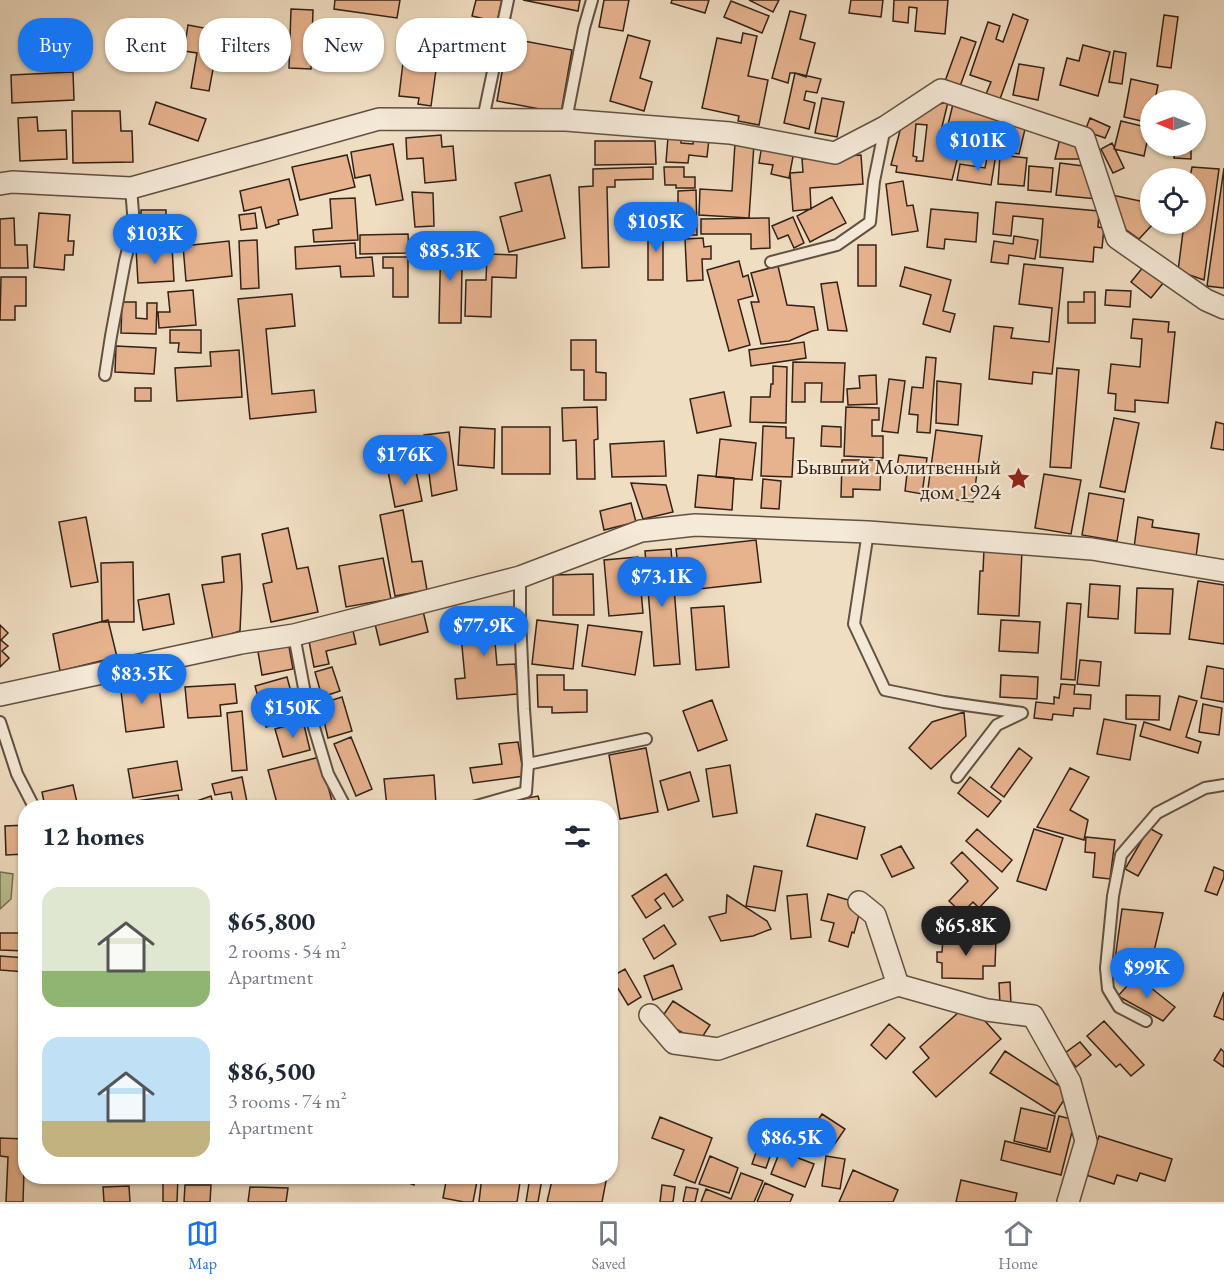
<!DOCTYPE html>
<meta charset="utf-8">
<style>
:root{--surface:#fff;--page:#f2f2f3;--text:#1f2937;--muted:#747a83;--line:#e0e1e3;--accent:#1a73e8}
body{margin:0;font-family:"EB Garamond",serif;background:var(--page);color:var(--text);height:100vh;display:flex;flex-direction:column;font-size:22px;white-space:nowrap}
*{box-sizing:border-box;margin:0}
p{font-size:20px;color:var(--muted)}
.icon{flex:none;width:33px;height:33px;fill:none;stroke:currentColor;stroke-width:2;stroke-linecap:round;stroke-linejoin:round}
.map{position:relative;flex:1;overflow:hidden}
.panel{position:absolute;left:18px;top:800px;width:600px;height:384px;display:flex;flex-direction:column;background:var(--surface);border-radius:24px;box-shadow:0 2px 4px #0004}
.panel>*{flex:none}
.top-card{position:absolute;left:18px;top:18px;width:600px;height:54px;display:flex;gap:12px}
.needle{width:39px;rotate:271deg}
.fabs{position:absolute;left:1140px;top:90px;display:grid;gap:12px}
.fabs a{display:grid;place-items:center;width:66px;height:66px;border-radius:50%;background:var(--surface);box-shadow:0 2px 4px #0004;font-size:30px}
.price{position:absolute;translate:-50% -51px;padding:0 14px;border-radius:21px;background:var(--accent);color:#fff;font-size:20px;line-height:39px;filter:drop-shadow(0 2px 3px #0008)}
.price::after{content:'';position:absolute;left:50%;top:36px;width:18px;height:14px;margin-left:-9px;background:inherit;clip-path:polygon(0 0,100% 0,50% 100%)}
.price.active{background:#222;color:#fff}
ul{padding:0;list-style:none}
li{display:flex;align-items:center;gap:18px;height:150px;padding:0 24px}
li span{display:grid;place-items:center;flex:none;width:168px;height:120px;border-radius:18px;color:#555}
li>.icon{margin-inline-start:auto}
span .icon{width:72px;height:72px;fill:#fffc;stroke-width:1}
li b{font-size:26px}
h2{display:flex;justify-content:space-between;align-items:center;height:72px;padding:0 24px;font-size:26px}
.chip{padding:0 21px;border-radius:24px;background:var(--surface);box-shadow:0 2px 4px #0004;font-size:21px;line-height:54px}
.chip.active{background:var(--accent);color:#fff}
.dock{display:flex;justify-content:space-around;align-items:center;height:84px;border-top:2px solid var(--line);background:var(--surface);font-size:16px;color:var(--muted)}
.dock a{display:grid;justify-items:center;gap:3px}
.dock .active{color:var(--accent)}
.map>svg:first-child{display:block}
</style>
<div class="map">
<svg width="1224" height="1202" viewBox="0 0 1224 1202">
<rect width="100%" height="100%" fill="#f0dec3"/>
<filter id="stains"><feTurbulence type="fractalNoise" baseFrequency=".00333" numOctaves="4"/><feColorMatrix values="0 0 0 0 .2 0 0 0 0 .09 0 0 0 0 .02 0 0 0 .5 -.17"/></filter>
<radialGradient id="worn" r=".72"><stop offset=".6" stop-color="#630" stop-opacity="0"/><stop offset="1" stop-color="#630" stop-opacity=".3"/></radialGradient>
<path fill="#bbc193" stroke="#767256" stroke-width="1.5" d="M0,872L13,874L11,899L0,909Z"/>
<path fill="#e7b38f" stroke="#322218" stroke-width="1.5" fill-rule="evenodd" d="M335,0H400L397,18L334,9Z
M476,0H502L497,22L472,16Z
M523,0H580L578,11Z
M604,0H629L623,31L599,27Z
M672,0H709L705,13L671,3Z
M749,0H779L773,12Z
M851,0H883L881,17L849,13Z
M894,0H948L945,34L915,31L917,8L909,7L908,23L893,21Z
M731,1L769,16L762,33L724,17Z
M291,9L313,10L311,69L289,68Z
M790,11L806,15L800,39L815,43L806,77L795,73H790L788,83L772,78Z
M1013,14L1028,20L1000,99L986,94L991,82L970,75L988,22L1000,26L996,39L1003,42Z
M1164,15L1178,17L1171,68L1157,66Z
M188,25L220,31L209,91L191,88L197,53L184,51Z
M743,33L757,36L748,76L768,80L759,125L738,121L739,116L702,108L717,38L741,43Z
M628,35L650,41L640,78L652,82L644,111L610,101Z
M406,37L440,41L431,106L418,104L419,98L399,96Z
M961,37L976,42L959,89L944,84Z
M508,38L572,50L561,113L497,101Z
M1083,45L1110,52L1098,96L1060,85L1067,58L1079,61Z
M1114,51L1126,53L1122,84L1109,82Z
M1019,64L1044,68L1038,100L1013,95Z
M73,72L74,100L12,103L11,75Z
M795,73L821,79L817,93L806,91L804,100L815,103L809,129L784,123Z
M1131,79L1158,85L1155,100H1150V123L1124,117Z
M822,98L844,102L837,137L815,133Z
M156,102L206,119L198,141L149,124Z
M948,102L940,135L962,140L952,180L896,172L897,166L891,165L902,123L931,106ZM916,124L927,125L923,161H916L917,157L913,156Z
M953,104L1006,117L999,146L946,133Z
M72,111H120L121,131H132L133,162L73,163Z
M37,117L38,131L66,130L67,159L20,161L18,118Z
M1090,118L1110,127L1105,138L1085,131Z
M1010,121L1026,125L1019,154L1003,151Z
M1121,121L1150,128L1144,156L1114,149Z
M1061,134L1080,141L1087,159H1055Z
M441,135L442,147L453,146L456,180L425,183L423,158L407,159L406,138Z
M668,137H681V143L693,144L694,137L709,139L707,157L689,155L688,163L666,162Z
M595,141H655L656,164L595,165Z
M735,143L754,144L749,218L699,215L700,189L732,191Z
M1112,143L1124,168L1113,173L1101,149Z
M393,144L403,200L376,205L370,175L355,178L351,152Z
M762,145L794,151L789,178L771,174L773,165L759,163Z
M1160,146H1191V159L1174,158L1175,150L1160,149Z
M988,152L996,154L991,185L957,180L960,164L985,168Z
M347,155L355,187L300,200L292,167Z
M861,155L863,184L810,188L811,209L793,211L790,173L803,172L802,159Z
M1000,155L1027,158L1024,186L998,184Z
M1060,163L1091,167L1097,199L1056,195Z
M1029,166L1053,168L1051,192L1028,190Z
M653,167V179L615,180V187H607L609,267L582,268L579,187L593,186V169Z
M664,167H684V177H695V188H676V185H665Z
M1192,167L1219,169L1204,280L1178,271L1184,224H1196V178H1190Z
M1224,168V288L1207,286Z
M550,175L565,238L509,252L500,217L522,211L515,183Z
M289,179L298,215L278,220L279,224L266,228L261,207L244,211L240,191Z
M903,181L907,206L913,205L918,231L892,235L886,184Z
M696,190L697,235H670L669,220H678V191Z
M412,192L433,193L434,226L415,227Z
M1112,195L1145,202V215L1150,221V224H1153L1139,239L1118,224Z
M832,197L846,223L810,242L797,216Z
M355,198L358,240L314,242L313,230L332,228L330,199Z
M996,202L1099,211L1098,227L1104,228L1102,248L1094,247L1093,262L1040,257L1043,219L1013,216L1011,236L993,234Z
M931,209L978,213L976,242L945,239L944,249L927,247Z
M141,210H166V236H141Z
M39,213L70,215L68,241H74L73,255H65L64,270L34,267Z
M255,213L257,228L241,230L239,215Z
M793,217L804,243L794,248L788,235L778,239L772,226Z
M14,218L15,245H27L28,268H0V219Z
M769,218L770,248L751,249V234H701V219Z
M648,226H663V280H648Z
M441,233H456V268H462L461,323H439Z
M408,234L409,253L360,254V235Z
M1014,236L1038,240L1035,259L1009,255L1008,264L991,262L994,241L1013,244Z
M703,238L704,247L711,246V259H702L703,280L687,281L685,239Z
M257,240L259,288L241,289L239,241Z
M229,241L232,276L186,281L183,246Z
M355,243L356,258L372,257L374,276L341,277L340,266L296,269L295,247Z
M858,245H876V286H858Z
M172,247L174,281L138,283L136,248Z
M487,254L517,255L516,278L492,277L491,317L465,316L466,280H486Z
M383,257H408V297H393V268H383Z
M739,261L743,277L748,275L753,296L738,300L750,345L729,351L707,270Z
M1024,264L1063,268L1052,374L1033,372L1032,384L989,379L994,326L1013,328L1011,338L1049,342L1052,308L1019,304Z
M778,266L787,305L814,307L818,330L812,331L789,341L761,344L751,302H759L751,273Z
M1144,266L1164,282L1151,298L1131,282Z
M905,267L951,280L943,311L955,314L950,332L923,324L931,295L900,286Z
M1,277H26V306H15V320H0Z
M837,282L847,331L828,330L821,284Z
M193,290L196,325L159,328L158,312H170L168,292Z
M1106,290L1131,291L1130,307L1105,305Z
M1084,292H1095V323H1068V302H1084Z
M292,294L295,326L266,329L272,394L314,390L316,412L250,419L238,299Z
M122,302H136V318L147,319V303H157L156,334L121,333Z
M1133,319L1169,322L1168,332H1175L1168,403L1135,400V412L1115,410L1116,394L1108,393L1111,364L1140,367L1142,339L1131,338Z
M170,330H201V353L178,352L179,343H170Z
M571,340H596V372L606,373V400H584V370H571Z
M804,342L806,358L751,366L749,350Z
M116,346L156,348L154,374L115,372Z
M239,350L242,397L177,401L175,368L211,366L210,352Z
M926,357L936,358L930,433L917,432L918,415L909,414L912,387L923,388Z
M793,362L845,363L843,402H821L822,383H805V402H792Z
M773,366L787,367L786,423L750,422L751,397H770L771,384H773Z
M1057,368L1079,370L1071,468L1050,467Z
M876,375L877,404L848,405L847,389L860,388L859,376Z
M889,379L905,381L898,433L882,431Z
M937,381L961,384L958,425L936,423Z
M135,388H151V401H135Z
M724,392L731,426L697,433L690,399Z
M597,407L598,439L594,440L595,479H577L576,440L563,441L562,408Z
M846,407L879,408V420H872V436H883V458L844,456Z
M1114,418L1139,423L1125,492L1100,487Z
M1216,422L1224,424V450L1211,448Z
M763,426L786,427V438H794L792,477L761,476Z
M822,426L841,427V447L821,446Z
M460,427L495,429L494,468L458,465Z
M502,427H550V474H502Z
M936,430L982,436L973,502L927,496Z
M449,432L457,490L432,496L424,435Z
M720,439L756,443L752,480L716,477Z
M664,441L666,476L612,477L610,444Z
M899,455L927,458L922,494L905,491L907,474L896,473Z
M842,460H881L880,490L853,489V497H841Z
M415,466L422,501L395,507L388,471Z
M1044,474L1081,480L1071,534L1035,528Z
M698,475L734,478L732,510L695,507Z
M763,479L781,481L779,509L761,508Z
M631,483L666,485L673,512L643,519Z
M1089,493L1124,499L1117,541L1082,535Z
M631,503L636,522L604,530L600,511Z
M403,510L412,562L422,561L427,590L395,596L380,515Z
M86,517L98,582L71,587L59,522Z
M1138,517L1153,520L1152,527L1199,534L1196,557L1134,548Z
M288,528L297,569L308,567L318,612L271,622L263,584L272,582L262,534Z
M756,540L761,582L681,591L676,549Z
M671,549L680,664L654,666L645,551Z
M984,549L1022,551L1019,616L978,614L980,571H983Z
M240,554L242,587L240,631L213,640L202,585L224,582L222,557Z
M638,557L643,613L609,616L604,560Z
M383,558L391,599L346,607L339,566Z
M133,562L134,622H102L101,563Z
M593,574L594,615H553V575Z
M1198,581L1224,585V644L1189,639Z
M1090,584L1120,586L1118,619L1088,617Z
M1137,588L1173,589L1170,634L1135,633Z
M169,594L174,624L143,630L138,600Z
M1067,603L1081,604L1075,680L1061,679Z
M724,606L729,667L696,670L691,608Z
M509,610L511,629L494,631L497,665L515,664L518,694L457,699L455,679L465,678L459,615Z
M423,611L428,632L380,645L375,624Z
M108,620L117,657L60,671L53,634Z
M537,620L578,625L573,669L532,664Z
M1001,620L1040,622L1038,653L999,651Z
M0,625L8,633L1,640L8,646L2,651L9,658L0,667Z
M588,625L642,632L635,675L582,666Z
M352,626L356,644L326,651L329,664L314,667L308,636Z
M288,641L293,669L262,675L257,646Z
M1080,660L1101,662L1099,686L1077,684Z
M1207,666L1224,669V702L1201,698Z
M332,667L340,691L322,697L315,672Z
M537,675H564V690H587V712L552,713V707H538Z
M1001,675L1038,677L1037,699L1000,697Z
M287,677L298,718L266,727L255,686Z
M158,678L164,727L126,732L120,683Z
M235,684L237,703L220,705L221,716L188,718L185,687Z
M1061,684L1075,685L1074,694L1091,695L1090,709L1074,708L1073,716L1053,714L1052,720L1034,718L1036,702L1054,704V697L1059,698Z
M1126,695L1160,696L1159,720L1126,719Z
M1179,696L1197,701L1186,737L1201,742L1198,753L1140,736L1144,722L1170,730Z
M342,697L352,731L328,738L320,704Z
M712,700L727,740L698,751L683,711Z
M1203,704L1222,708L1219,735L1199,732Z
M242,711L247,770L232,771L227,713Z
M964,712L966,736L931,769L909,748L932,722Z
M1104,719L1136,725L1130,760L1097,754Z
M303,721L310,750L283,757L275,729Z
M351,737L372,789L356,796L334,744Z
M518,742L524,776L473,783L470,768L502,764L499,744Z
M646,748L658,812L620,819L609,755Z
M1019,748L1032,758L1004,797L991,787Z
M320,757L332,801L309,807H278L268,770Z
M177,761L182,790L133,798L128,769Z
M730,765L737,813L713,817L706,769Z
M1070,768L1089,777L1070,810L1088,820L1084,840L1037,827Z
M690,772L699,801L668,810L660,781Z
M434,775L436,804L387,807L384,779Z
M242,777L248,807H234L231,792L215,795L212,784Z
M970,777L1001,801L988,817L958,793Z
M73,785L78,807H45L42,792Z
M178,795L180,807H131L130,802Z
M211,796L214,807H192L191,803Z
M538,796L541,807H518L517,800Z
M816,814L865,827L857,859L807,846Z
M26,825V854L6,855L5,826Z
M1149,828L1162,835L1138,876L1125,869Z
M977,829L1012,860L1002,872L966,841Z
M1034,829L1063,838L1046,890L1017,881Z
M1086,837L1115,840L1110,879L1093,877L1095,853L1085,852Z
M901,846L914,868L892,877L881,855Z
M962,852L998,888L979,908L973,902L962,913L949,901L968,881L951,863Z
M754,866L782,871L775,911L746,906Z
M1214,867L1224,871V877L1217,895L1205,891Z
M666,874L683,900L673,907L664,893L655,900L661,908L646,918L632,896Z
M807,894L811,937L791,939L787,896Z
M828,894L862,904L854,933L852,932L848,947L829,941L834,923L821,920Z
M727,895L767,921L771,929L753,936L721,941L709,917L726,913Z
M21,905H26V951L0,950V933H20Z
M1122,909L1163,913L1151,964L1115,959Z
M664,925L676,944L654,959L643,939Z
M943,937L996,939L995,966H983V979L942,978V963L937,962V952H942Z
M0,956L26,958V972L0,970Z
M673,965L682,989L653,1000L644,976Z
M625,969L641,997L628,1005L611,977Z
M1136,976L1175,1007L1163,1021L1118,996Z
M1010,982L1011,1005H1000L999,983Z
M1224,992V1020L1214,1016Z
M673,1001L710,1025L699,1042L660,1020Z
M969,1003L1001,1039L936,1097L913,1072L929,1058L920,1047Z
M1104,1021L1144,1065L1131,1076L1120,1064L1116,1067L1087,1036Z
M889,1024L905,1038L886,1059L871,1045Z
M1080,1042L1091,1055L1076,1067L1065,1053Z
M1221,1049L1224,1052V1067L1214,1060Z
M1005,1051L1069,1092L1055,1114L990,1073Z
M1021,1108L1055,1116L1047,1149L1014,1141Z
M822,1114L845,1129L834,1145L811,1130Z
M1059,1116L1075,1120L1061,1175L1001,1160L1005,1141L1050,1152Z
M660,1117L712,1138L695,1183L674,1175L684,1150L652,1138Z
M1099,1136L1172,1159L1165,1181L1140,1173L1137,1181L1117,1175L1114,1184L1086,1175Z
M0,1138L25,1139L23,1202H6L8,1157L0,1156Z
M759,1144L773,1148L766,1168L752,1164Z
M780,1151L814,1164L805,1187L771,1174Z
M710,1156L738,1168L729,1193L699,1184Z
M826,1156L845,1159L840,1189L822,1186Z
M853,1170L898,1190L893,1202H839Z
M741,1173L763,1181L754,1202H701L706,1189L731,1199Z
M163,1176H178L177,1202H163Z
M391,1176H417L414,1185Z
M447,1176H478L473,1202H464L443,1198Z
M482,1176H521L517,1202H479Z
M553,1176H607L602,1202H547Z
M530,1177L542,1179L538,1202H526Z
M961,1180L1017,1193L1015,1202H956Z
M765,1183L793,1195L790,1202H757Z
M185,1185H211L210,1202H184Z
M662,1185L675,1187L673,1202H660Z
M129,1186L130,1202H104L103,1187Z
M250,1187L288,1188L286,1202H248Z
M686,1187L698,1189L695,1202H683Z"/>
<g fill="none" stroke-linecap="round" stroke-linejoin="round">
<defs>
<path id="lane" d="M483,119L508,0
M566,120L584,28L592,0
M771,262L837,245L870,222L874,181L885,127
M105,375L111,336L125,261L134,225L131,188
M868,532L854,624L885,690L944,702L1022,713L997,725L957,777
M294,635L307,704L328,774L345,806L347,807
M0,722L17,774L34,807
M528,764L646,739
M473,807L526,792L528,764L524,709L520,617V577
M1146,1021L1119,1007L1108,989L1106,968L1113,896L1121,855L1157,813L1205,788L1224,785"/>
<path id="street" d="M0,184L12,182L131,188L379,119L566,120L730,133L835,153L885,127L941,90L1084,138L1117,238L1206,300L1224,308
M0,695L241,643L294,635L520,577L641,531L695,525L868,532L1092,549L1224,571
M859,902L875,915L898,985L987,1010L1033,1016L1070,1082L1086,1141L1068,1202
M650,1015L674,1043L718,1049L898,985"/>
</defs>
<use href="#lane" stroke="#625143" stroke-width="14"/>
<use href="#street" stroke="#625143" stroke-width="24"/>
<use href="#lane" stroke="#f5ead8" stroke-width="10"/>
<use href="#street" stroke="#f5ead8" stroke-width="21"/>
</g>
<defs>
<symbol id="sight-bare" viewBox="-9 -9 18 18"><path d="M0-6L1.8-2.2L6-1.7L2.9 1.2L3.7 5.4L0 3.3L-3.7 5.4L-2.9 1.2L-6-1.7L-1.8-2.2Z" fill="#8f2418" stroke="#f5ead8" stroke-width="2.5" paint-order="stroke"/></symbol>
</defs>
<g fill-rule="evenodd">
<use href="#sight-bare" x="1002" y="462" width="33" height="33"/>
</g>
<g text-anchor="middle" stroke-width="4.5" stroke-linejoin="round" paint-order="stroke">
<g font-size="22" fill="#322218" stroke="#f5ead8" text-anchor="end">
<text x="1001" y="474">Бывший Молитвенный<tspan x="1001" dy="25">дом 1924</tspan></text>
</g>
</g>
<rect width="100%" height="100%" filter="url(#stains)"/>
<rect width="100%" height="100%" fill="url(#worn)"/>
</svg>
<div class="fabs">
<a><svg class="needle" viewBox="-14 -14 28 28"><path d="M0-13l5 13h-10z" fill="#e53935"/><path d="M0 13l5-13h-10z" fill="#747a83"/></svg></a>
<a><svg class="icon" aria-label="locate" viewBox="0 0 24 24"><circle cx="12" cy="12" r="6"/><path d="M12 2v4M12 18v4M2 12h4M18 12h4"/></svg></a>
</div>
<b class="price" style="left:978px;top:172px">$101K</b>
<b class="price" style="left:656px;top:253px">$105K</b>
<b class="price" style="left:155px;top:265px">$103K</b>
<b class="price" style="left:450px;top:282px">$85.3K</b>
<b class="price" style="left:405px;top:486px">$176K</b>
<b class="price" style="left:662px;top:608px">$73.1K</b>
<b class="price" style="left:484px;top:657px">$77.9K</b>
<b class="price" style="left:142px;top:705px">$83.5K</b>
<b class="price" style="left:293px;top:739px">$150K</b>
<b class="price active" style="left:966px;top:957px">$65.8K</b>
<b class="price" style="left:1147px;top:999px">$99K</b>
<b class="price" style="left:792px;top:1169px">$86.5K</b>
<div class="top-card">
<a class="chip active">Buy</a>
<a class="chip">Rent</a>
<a class="chip">Filters</a>
<a class="chip">New</a>
<a class="chip">Apartment</a>
</div>
<section class="panel">
<h2>12 homes<svg class="icon" aria-label="filters" viewBox="0 0 24 24"><path d="M4 7h16M4 17h16"/><circle cx="9" cy="7" r="2"/><circle cx="15" cy="17" r="2"/></svg></h2>
<ul>
<li><span style="background:linear-gradient(#dfe7d0 70%,#8fb573 0)"><svg class="icon" aria-label="home" viewBox="0 0 24 24"><path d="M3 11l9-7 9 7M6 9v11h12V9"/></svg></span><div><b>$65,800</b><p>2 rooms · 54 m²</p><p>Apartment</p></div></li>
<li><span style="background:linear-gradient(#bfe0f5 70%,#c2b280 0)"><svg class="icon" aria-label="home" viewBox="0 0 24 24"><path d="M3 11l9-7 9 7M6 9v11h12V9"/></svg></span><div><b>$86,500</b><p>3 rooms · 74 m²</p><p>Apartment</p></div></li>
</ul>
</section>
</div>
<nav class="dock">
<a class="active"><svg class="icon" aria-label="map" viewBox="0 0 24 24"><path d="M3 6l6-2 6 2 6-2v14l-6 2-6-2-6 2zM9 4v14M15 6v14"/></svg>Map</a>
<a><svg class="icon" aria-label="saved" viewBox="0 0 24 24"><path d="M7 4h10v16l-5-4-5 4z"/></svg>Saved</a>
<a><svg class="icon" aria-label="home" viewBox="0 0 24 24"><path d="M3 11l9-7 9 7M6 9v11h12V9"/></svg>Home</a>
</nav>
